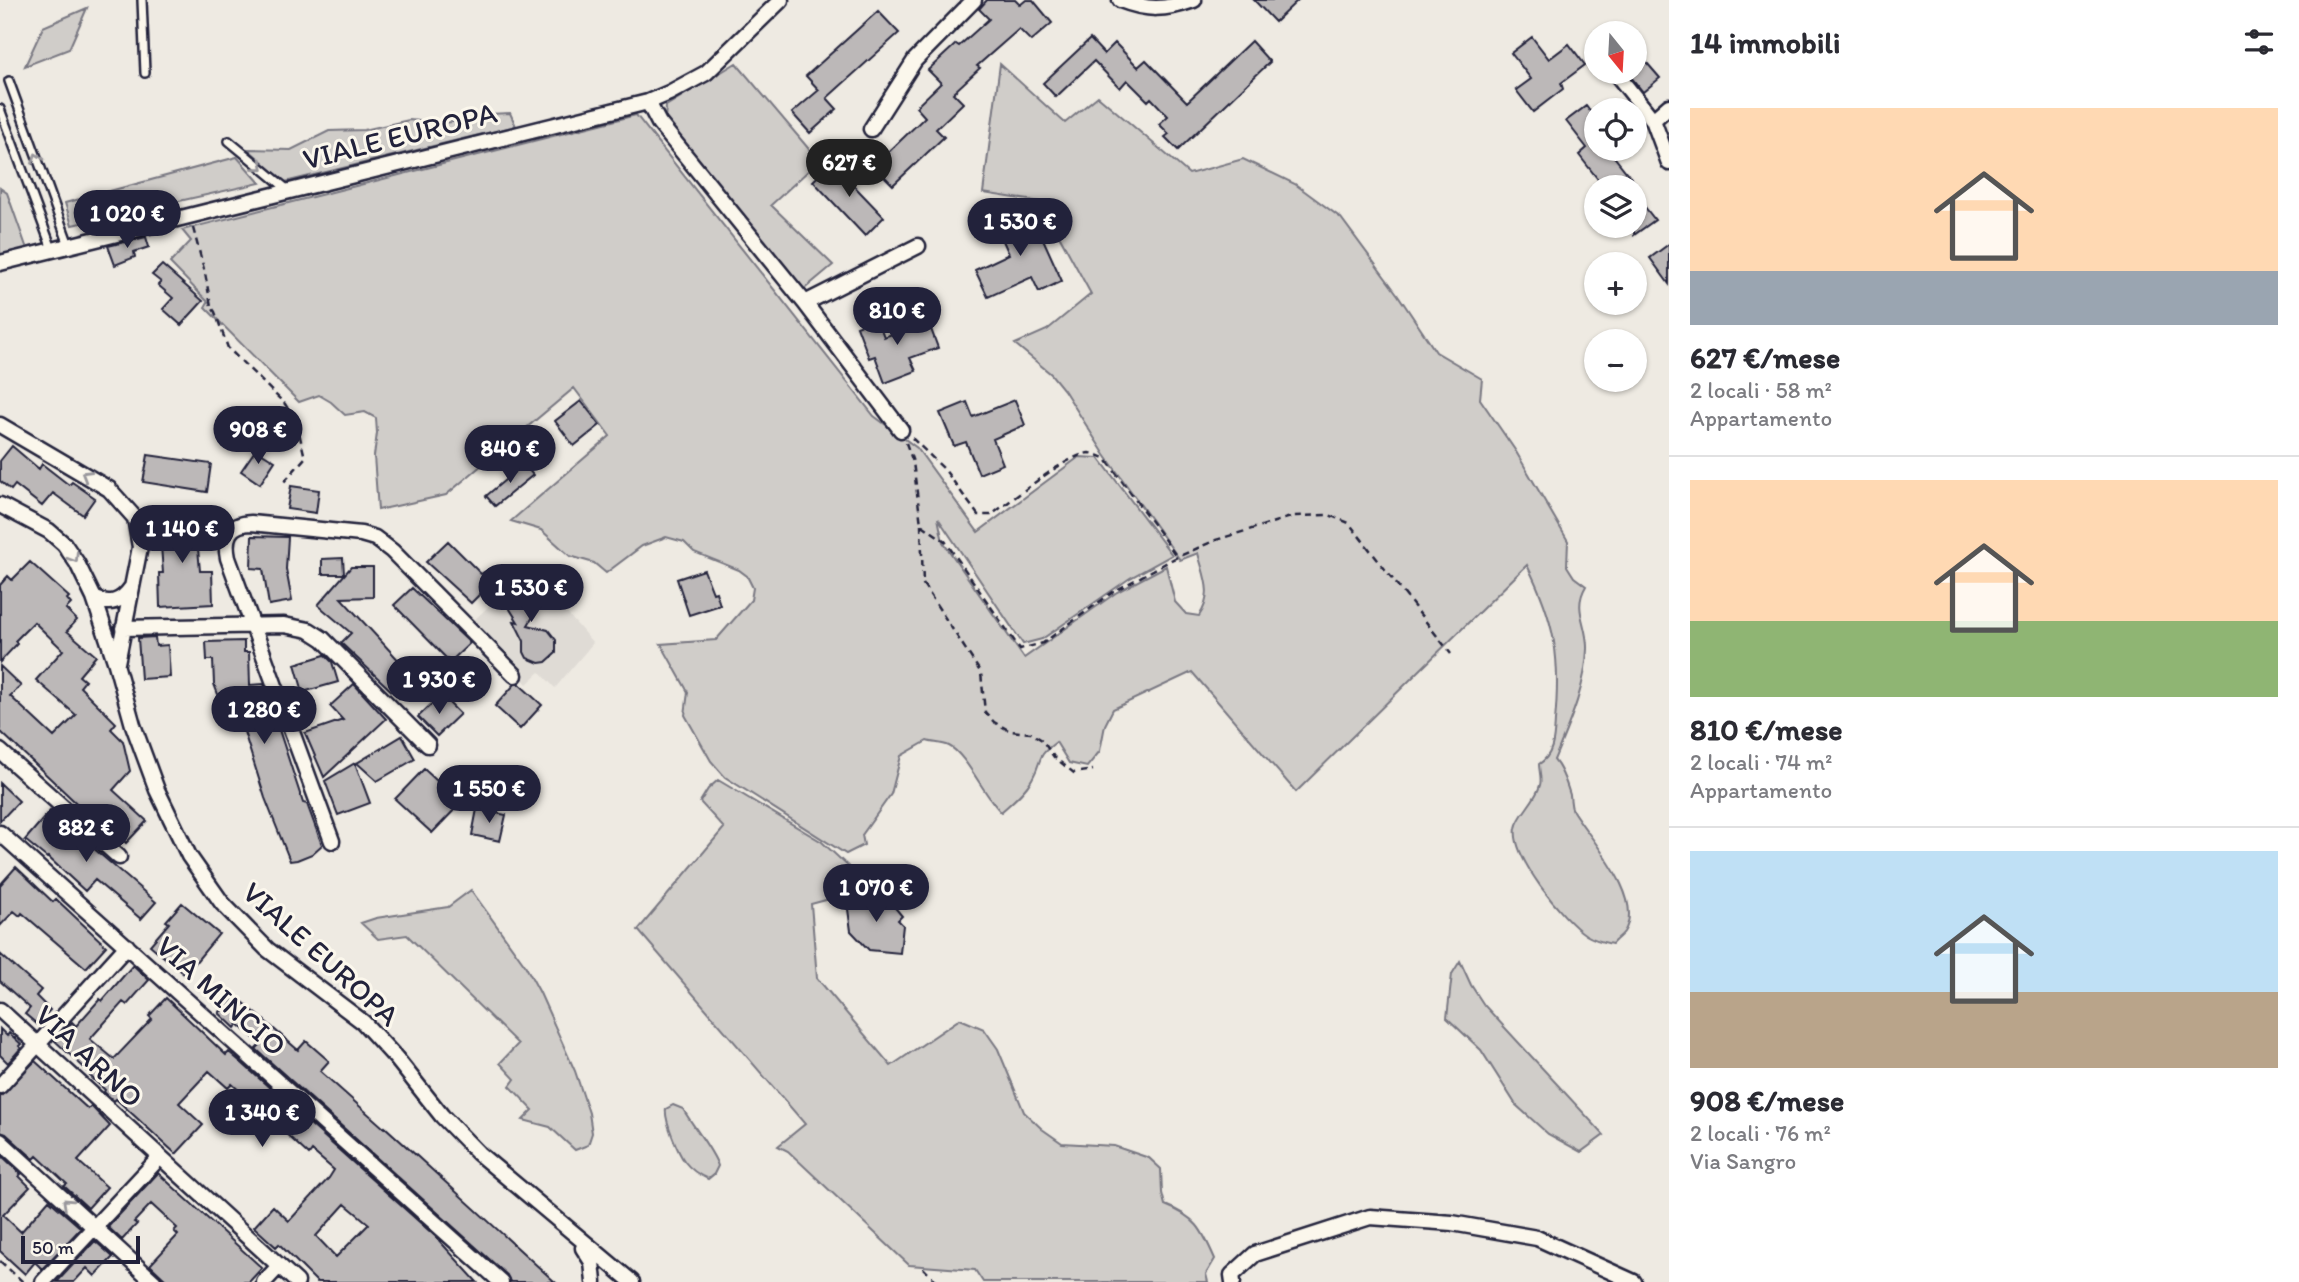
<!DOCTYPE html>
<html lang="it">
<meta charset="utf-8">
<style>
:root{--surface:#fff;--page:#f2f2f3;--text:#2b2b33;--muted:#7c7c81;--line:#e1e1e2;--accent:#22223b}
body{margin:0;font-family:Itim,sans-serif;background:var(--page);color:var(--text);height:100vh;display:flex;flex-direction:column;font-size:26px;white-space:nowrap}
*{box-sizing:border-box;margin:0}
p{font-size:23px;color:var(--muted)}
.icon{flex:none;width:38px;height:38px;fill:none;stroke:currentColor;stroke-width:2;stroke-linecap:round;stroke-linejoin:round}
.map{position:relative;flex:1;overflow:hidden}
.sheet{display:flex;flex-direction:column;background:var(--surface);width:630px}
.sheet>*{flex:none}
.needle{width:46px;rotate:162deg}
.tools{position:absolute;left:1584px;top:21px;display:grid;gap:14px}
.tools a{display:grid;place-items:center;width:63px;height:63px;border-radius:50%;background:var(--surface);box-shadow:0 2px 5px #0004;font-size:35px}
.scale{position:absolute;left:21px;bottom:18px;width:119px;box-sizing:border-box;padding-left:7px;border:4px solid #22223b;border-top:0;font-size:19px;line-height:24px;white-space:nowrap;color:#22223b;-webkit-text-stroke:5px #fbf7ec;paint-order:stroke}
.price{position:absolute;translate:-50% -60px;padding:0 16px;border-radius:24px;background:var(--accent);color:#fff;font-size:23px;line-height:46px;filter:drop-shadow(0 2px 4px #0008)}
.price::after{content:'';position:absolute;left:50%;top:42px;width:21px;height:16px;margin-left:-10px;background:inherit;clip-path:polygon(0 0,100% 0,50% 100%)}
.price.on{background:#222;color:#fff}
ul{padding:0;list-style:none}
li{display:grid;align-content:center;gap:14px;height:371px;padding:0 21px}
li+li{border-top:2px solid var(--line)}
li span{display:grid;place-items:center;height:217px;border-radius:0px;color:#555}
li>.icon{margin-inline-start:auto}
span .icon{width:126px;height:126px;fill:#fffc;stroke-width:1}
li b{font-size:30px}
h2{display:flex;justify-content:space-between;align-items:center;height:84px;padding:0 21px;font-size:30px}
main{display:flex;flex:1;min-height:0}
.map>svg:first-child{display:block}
</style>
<main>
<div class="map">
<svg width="1669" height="1282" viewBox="0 0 1669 1282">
<rect width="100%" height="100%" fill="#eeeae2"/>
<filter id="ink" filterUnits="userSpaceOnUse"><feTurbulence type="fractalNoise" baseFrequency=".0143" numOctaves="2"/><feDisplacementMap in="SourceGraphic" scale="14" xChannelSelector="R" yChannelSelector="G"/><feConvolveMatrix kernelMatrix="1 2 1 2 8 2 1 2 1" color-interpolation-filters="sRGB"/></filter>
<g filter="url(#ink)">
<path fill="#dfdbd5" d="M527,576L539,581L593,643L555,688L540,672L527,684L470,624L509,587L508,584Z"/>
<path fill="#d0cdc9" stroke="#797882" stroke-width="2" d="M87,8L69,49L25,66L43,27Z
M736,63L819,161L771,205L833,265L803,290L665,120L666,106Z
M1000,64L1065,123L1098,96L1189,174L1243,159L1295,184L1341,218L1398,295L1436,352L1482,379L1480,399L1515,450L1568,541L1567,566L1574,577L1586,586C1572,609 1588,625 1587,649C1586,687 1568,726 1554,760C1561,768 1567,785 1570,795C1571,801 1570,805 1573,811C1590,839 1646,898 1624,932C1621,936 1615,940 1612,944C1602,942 1594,940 1586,935C1563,920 1511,856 1516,828C1518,815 1536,801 1540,785C1542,779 1539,771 1539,764C1554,755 1554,737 1555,721C1561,658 1555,621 1527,565L1296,792L1192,672L1113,709L1105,725L1100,751L1087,767L1069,763L1056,742C1034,759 1044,758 1032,779C1025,792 1012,802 1001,812C985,797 966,754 949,746C942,743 933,743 927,741L901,756L891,794L862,835L864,845L846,854L725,777L711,761L685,715L688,692L661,644L716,640L751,600L753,588L747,576L739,570L694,552L684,542L666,537L642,546L606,573L594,563L570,556L541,530L511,521L610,436L574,388L446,495L378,510L374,456L377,433L376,418L365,412L345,415L331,402L319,395L299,402L205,307L208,302L170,263L191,241L182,230L636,115L874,416L917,448L978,532L1079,457L1099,458L1172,555L1130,578L1042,639L1023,644L938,518L943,542L1024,658L1117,592L1166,566L1175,602L1186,614L1199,616C1214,594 1204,577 1198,553L1180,560L1105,455L1064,390L1051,374L1015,344L1047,330L1091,294L1041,202L983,193Z
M510,113L516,126L285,182L248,149L291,150L329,131L364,130L409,120L443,123L479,119L489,114Z
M237,157L260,183L72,225L65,203Z
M0,188L7,193L27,249L0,257Z
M718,780L822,842L866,883L859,891L811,904L817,978L891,1066L960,1019L984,1029L998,1049L1024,1112L1042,1129L1062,1143L1114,1146L1149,1158L1161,1169L1162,1193L1165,1205C1196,1217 1202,1229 1215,1259L1206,1274L1208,1282H983L975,1270L909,1265L788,1151L778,1146L805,1124L638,930L724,828L700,802L708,789Z
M471,890L525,965L540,993L575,1071L589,1113L592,1133L588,1145L575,1150L550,1127L523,1120L533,1110L510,1086L515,1079L500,1063L518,1044L407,935L378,939L361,923L376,918L448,907Z
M1460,961L1471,985L1484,1005L1604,1135L1581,1152L1548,1134L1516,1105L1481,1050L1447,1018L1452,974Z
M673,1105L683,1109C692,1125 713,1150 718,1166L714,1174L708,1179C699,1175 691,1170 685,1162C678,1153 664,1119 666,1109Z"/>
<path fill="#bcb8b8" stroke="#22223b" stroke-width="2" fill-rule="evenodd" d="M987,0H1015L1020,5L1026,0H1033L1052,23L1031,41L1019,29L977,66L980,68L953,93L963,103L936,129L944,137L893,185L874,166L925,117L916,107L941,83L928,70L956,44L959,46L989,19L979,9Z
M1254,0H1298L1275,22Z
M878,11L899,33L827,98L837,109L810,133L792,113L819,90L806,76Z
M1532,37L1549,59L1569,44L1585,65L1561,83L1563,89L1533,112L1516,90L1531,79L1511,53Z
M1090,39L1104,54L1115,43L1138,67L1146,60L1187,102L1251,41L1270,62L1178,150L1165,137L1169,134L1159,124L1168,116L1151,98L1148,101L1127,80L1120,88L1094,61L1056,97L1043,83Z
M1634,48L1660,78L1643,92L1627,72H1634Z
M1586,106L1596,119V149H1608L1638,187H1604L1579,155L1587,148L1566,121Z
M832,163L884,217L865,236L813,181Z
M1634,193L1655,220L1634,235Z
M1030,210L1062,281L1039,292L1032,277L988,297L975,270L1009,254L996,225Z
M146,237L149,247L134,252L135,257L115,265L108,246Z
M1669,244V284L1650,258Z
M162,265L203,301L181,325L163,309L173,298L158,285L161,282L152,275Z
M877,318L884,337L928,321L938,348L910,358L916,371L885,383L875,356L869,358L857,326Z
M1015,400L1025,425L993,439L1003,464L979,474L966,442L954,446L940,413L967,402L973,417Z
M581,401L600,425L574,446L555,421Z
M12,446L39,469L42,464L69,485L72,482L95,498L83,515L53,493L42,506L15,485L11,490L0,481V461Z
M256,449L275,461L260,484L241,471Z
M148,455L211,464L207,492L143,482Z
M524,464L533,475L495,506L486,496Z
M291,486L319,490L316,513L287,509Z
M195,514L200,571H212L213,604L160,607L159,573H163L159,517Z
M252,536L288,537L286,569L292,601L269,605L263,569L251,568Z
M448,541L481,574L484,572L493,581L471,603L426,562Z
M343,558L344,574H322V559Z
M30,562L69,597L67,599L71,604L66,609L77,620L67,631L96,656L79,676L85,681L80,687L116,723L111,729L123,741L130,771L113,790L147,821L126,843L92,812L89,815L0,731V666L21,686L10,696L54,737L76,715L36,680L63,650L34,622L15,641L17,644L0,662V585L8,576L12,580Z
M351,567H373V597L341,598L417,680L399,698L341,643L351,633L318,605Z
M704,570L713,593L716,592L720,605L689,615L677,579Z
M520,584L533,586L540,598V605L528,625L548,630L556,640V653L546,662L539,663L527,658L524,652V641L514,621L518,622L508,606L509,592Z
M412,588L470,643L450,662L394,605Z
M155,637L156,646L168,645L170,677L141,679L138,638Z
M244,641V652H249L250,685L264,684L303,803L307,804L322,845L312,854L297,860L290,861L265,798L239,716L228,720L214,684L213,660H207L206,642Z
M325,655L332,662L338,682L303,692L295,664Z
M354,684L386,719L324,777L305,733L343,720L330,706Z
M515,684H519L542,705L520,729L495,706Z
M441,695L460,714L437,736L418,717Z
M402,736L415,759L377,781L357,763Z
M355,763L370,803L338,815L325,781Z
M424,769L461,803L432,833L395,799Z
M0,783L19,801L0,821Z
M477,809L506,815L500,841L472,835Z
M50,811L156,902L141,919L95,880L85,891L48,857L47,858L25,840Z
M16,867L53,902L56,899L106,946L86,968L22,913L20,916L14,911L0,926V885Z
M882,892L902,916L898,920L903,925L900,953L869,950L851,931L847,902L875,898Z
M182,903L219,934L185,975L150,945L169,923L166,921Z
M0,954L41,990L36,996L50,1010L37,1024L25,1014L30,1008L0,981Z
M133,965L149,980L127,1005L123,1002L90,1039L114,1059L152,1019L149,1016L166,998L226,1055L229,1052L243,1064L435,1236L477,1282H317L279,1244L276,1247L254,1227L273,1206L289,1221L329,1178L334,1170L312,1151L309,1155L232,1084L228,1088L209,1071L179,1103L203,1125L176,1154L116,1099L114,1101L104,1092L105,1090L90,1076L91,1074L55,1041L72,1022L76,1026L100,999L102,1001ZM345,1204L369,1224L336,1257L316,1236Z
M235,995L298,1050L306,1041L329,1061L320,1071L384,1128L385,1127L555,1282H510L507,1275L256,1049L261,1044L238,1024L235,1028L219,1013Z
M0,1029L7,1036L9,1033L21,1044L19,1046L21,1048L8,1063L0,1055Z
M35,1061L88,1109L91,1106L110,1126L78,1161L107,1187L88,1208L64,1186L67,1184L37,1156L34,1159L6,1134L0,1132V1097Z
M0,1154L21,1174L19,1176L30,1187L3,1215L21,1232L49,1200L81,1228L42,1269L35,1262L25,1274L0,1251Z
M158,1173L262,1268L249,1282H168L150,1265L178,1235L174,1231L177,1228L151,1204L134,1222L137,1224L122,1240L108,1227Z
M95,1241L113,1257L95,1276L87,1268L74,1282H57Z"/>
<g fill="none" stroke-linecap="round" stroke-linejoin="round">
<defs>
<path id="service" d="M142,0L145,73
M9,81L69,245
M0,109L52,249
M229,141L288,190"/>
<path id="minor" d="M1120,0C1148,11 1165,10 1194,0
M1618,76L1653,120
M648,102L659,123L805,303L918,246
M1669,106L1653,120L1669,163
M871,129L915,60L974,0
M0,263L648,102L669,93L706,73L781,0
M805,303L901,430
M0,425L109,489L135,518L140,547L117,663
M0,505L49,531L64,544L77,563L94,598L116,664L133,725L157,790L189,856L222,903L267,949L363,1022L396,1058L442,1116L478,1153L632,1282
M94,598C110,606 121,602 131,588
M123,628L284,625L309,630L323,639L428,745
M0,751L119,857
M0,833L501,1282
M332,841L228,558C224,538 228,524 251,523L361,534L375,538L392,551L515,675
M0,1010L297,1282
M0,1086L127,946
M0,1141L154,1282
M583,1248L592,1262L594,1282
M43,1282L160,1157
M264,1282L279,1266
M1233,1282L1232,1275L1255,1254L1370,1217L1452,1223L1537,1238L1634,1282"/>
</defs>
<use href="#service" stroke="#22223b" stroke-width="12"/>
<use href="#minor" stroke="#22223b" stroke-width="19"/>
<path stroke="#22223b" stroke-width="2.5" stroke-dasharray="7 5" stroke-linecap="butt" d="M193,228L205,273L211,306L215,312L228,348L285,404L297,424L305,458L283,483
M912,438L945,470L978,515H991C1013,500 1064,456 1089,453C1095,453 1099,456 1105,458L1177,557
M906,443L913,462L921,524L945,541L1020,649L1043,643L1113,592L1173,559L1216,540L1294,516L1329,515L1349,523L1451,654
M921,524L923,584L981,673L985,712L994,722L1010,731L1031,733L1042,740L1054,757L1074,773L1093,770
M0,1261L23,1282
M923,1268L937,1282"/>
<use href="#service" stroke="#fbf7ec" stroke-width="7"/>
<use href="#minor" stroke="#fbf7ec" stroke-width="14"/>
</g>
<defs><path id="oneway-chevron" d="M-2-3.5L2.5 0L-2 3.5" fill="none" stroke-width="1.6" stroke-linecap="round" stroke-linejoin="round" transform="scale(1.75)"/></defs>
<g stroke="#99979c">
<use href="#oneway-chevron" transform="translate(37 158) rotate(-110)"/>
<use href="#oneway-chevron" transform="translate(259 166) rotate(39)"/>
<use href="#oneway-chevron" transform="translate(86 475) rotate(-149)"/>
<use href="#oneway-chevron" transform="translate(74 558) rotate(58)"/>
<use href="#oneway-chevron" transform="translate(67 1203) rotate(-137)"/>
</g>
</g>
<g text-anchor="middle" stroke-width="6" stroke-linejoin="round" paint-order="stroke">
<g font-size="30" fill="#22223b" stroke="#fbf7ec">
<text transform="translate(400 136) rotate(-14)" y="10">VIALE EUROPA</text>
<text transform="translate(321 954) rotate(42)" y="10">VIALE EUROPA</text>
<text transform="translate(221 996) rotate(42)" y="10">VIA MINCIO</text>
<text transform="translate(89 1056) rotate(43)" y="10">VIA ARNO</text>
</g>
</g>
</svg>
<div class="tools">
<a><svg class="needle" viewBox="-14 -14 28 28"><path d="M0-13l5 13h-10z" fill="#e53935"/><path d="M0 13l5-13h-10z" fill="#7c7c81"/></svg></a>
<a><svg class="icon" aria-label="locate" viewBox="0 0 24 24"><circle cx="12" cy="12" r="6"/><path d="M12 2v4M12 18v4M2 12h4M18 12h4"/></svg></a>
<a><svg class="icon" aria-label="layers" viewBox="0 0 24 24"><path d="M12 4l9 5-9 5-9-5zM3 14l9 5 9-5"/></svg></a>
<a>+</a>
<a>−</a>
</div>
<div class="scale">50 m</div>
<b class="price on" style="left:849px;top:199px">627 €</b>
<b class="price" style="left:127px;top:250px">1 020 €</b>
<b class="price" style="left:1020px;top:258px">1 530 €</b>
<b class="price" style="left:897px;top:347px">810 €</b>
<b class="price" style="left:258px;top:466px">908 €</b>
<b class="price" style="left:510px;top:485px">840 €</b>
<b class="price" style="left:182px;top:565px">1 140 €</b>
<b class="price" style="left:531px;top:624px">1 530 €</b>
<b class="price" style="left:439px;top:716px">1 930 €</b>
<b class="price" style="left:264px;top:746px">1 280 €</b>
<b class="price" style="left:489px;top:825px">1 550 €</b>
<b class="price" style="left:86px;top:864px">882 €</b>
<b class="price" style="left:876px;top:924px">1 070 €</b>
<b class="price" style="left:262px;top:1149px">1 340 €</b>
</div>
<section class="sheet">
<h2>14 immobili<svg class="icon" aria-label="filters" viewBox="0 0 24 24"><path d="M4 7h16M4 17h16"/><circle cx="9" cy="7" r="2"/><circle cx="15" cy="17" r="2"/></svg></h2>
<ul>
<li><span style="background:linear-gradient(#ffd9b3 75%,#9aa5b1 0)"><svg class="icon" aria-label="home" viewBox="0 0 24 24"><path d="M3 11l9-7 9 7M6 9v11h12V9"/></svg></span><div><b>627 €/mese</b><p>2 locali · 58 m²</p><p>Appartamento</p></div></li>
<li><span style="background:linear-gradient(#ffd9b3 65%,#8fb573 0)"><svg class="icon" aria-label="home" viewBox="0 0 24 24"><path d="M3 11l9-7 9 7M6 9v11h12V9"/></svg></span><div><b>810 €/mese</b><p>2 locali · 74 m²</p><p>Appartamento</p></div></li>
<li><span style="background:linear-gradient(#bfe0f5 65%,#b9a48a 0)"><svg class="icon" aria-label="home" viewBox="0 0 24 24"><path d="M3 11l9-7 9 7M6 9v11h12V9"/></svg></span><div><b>908 €/mese</b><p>2 locali · 76 m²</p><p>Via Sangro</p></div></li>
</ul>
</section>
</main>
